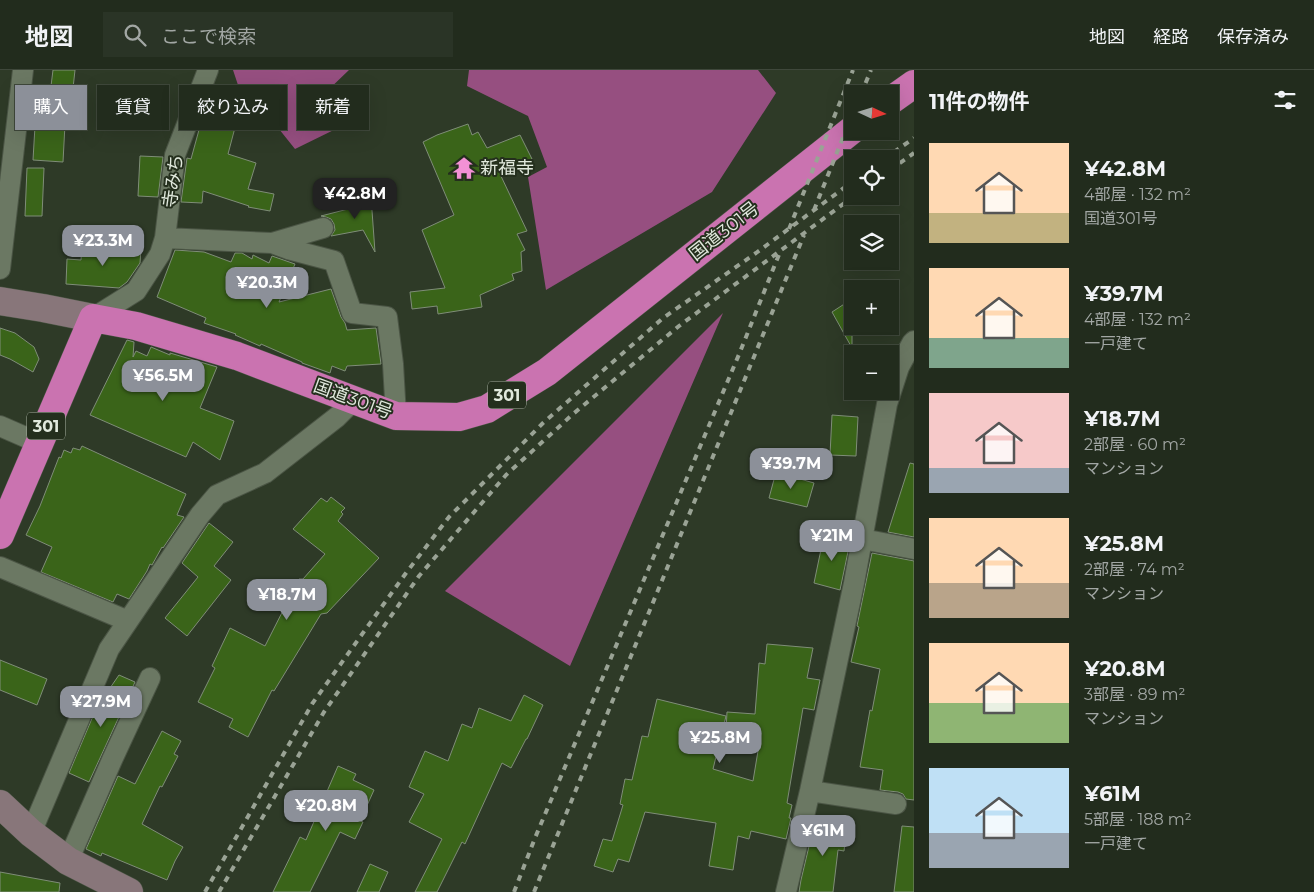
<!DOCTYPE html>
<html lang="ja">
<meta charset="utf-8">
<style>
:root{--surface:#222c1d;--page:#2a3426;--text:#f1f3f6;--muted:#a2a7a4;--line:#3f483b;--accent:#8c9099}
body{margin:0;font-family:Montserrat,"Noto Sans JP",sans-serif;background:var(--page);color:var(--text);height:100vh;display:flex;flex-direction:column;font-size:19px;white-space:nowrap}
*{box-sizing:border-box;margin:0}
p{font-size:16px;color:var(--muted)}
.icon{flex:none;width:28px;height:28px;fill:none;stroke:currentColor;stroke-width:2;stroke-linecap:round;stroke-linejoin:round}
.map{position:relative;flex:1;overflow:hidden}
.sheet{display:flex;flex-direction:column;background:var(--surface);width:400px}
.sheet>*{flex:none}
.guide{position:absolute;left:15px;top:15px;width:475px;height:45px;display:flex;gap:10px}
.needle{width:32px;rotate:94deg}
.fabs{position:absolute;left:844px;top:15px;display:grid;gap:10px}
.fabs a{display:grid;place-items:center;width:55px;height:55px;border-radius:0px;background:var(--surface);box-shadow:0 5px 20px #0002,0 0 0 1px var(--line);font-size:25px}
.price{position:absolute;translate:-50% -42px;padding:0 11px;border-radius:10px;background:var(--accent);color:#fff;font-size:16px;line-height:32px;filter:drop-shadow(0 1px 2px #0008)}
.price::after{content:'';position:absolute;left:50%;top:30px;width:15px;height:11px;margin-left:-8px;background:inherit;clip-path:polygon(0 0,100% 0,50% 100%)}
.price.on{background:#222;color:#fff}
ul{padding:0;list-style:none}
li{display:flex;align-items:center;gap:15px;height:125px;padding:0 15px}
li span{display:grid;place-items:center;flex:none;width:140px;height:100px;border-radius:0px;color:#555}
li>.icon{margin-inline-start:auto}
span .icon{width:60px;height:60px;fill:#fffc;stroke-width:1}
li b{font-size:21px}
h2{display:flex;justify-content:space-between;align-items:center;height:60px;padding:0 15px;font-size:21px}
.pill{padding:0 18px;border-radius:0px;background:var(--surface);box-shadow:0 5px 20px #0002,0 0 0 1px var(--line);font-size:18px;line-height:45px}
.pill.on{background:var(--accent);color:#fff}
header{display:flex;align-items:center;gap:30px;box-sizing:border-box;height:70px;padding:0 25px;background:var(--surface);border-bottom:1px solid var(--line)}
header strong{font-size:24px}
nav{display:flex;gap:28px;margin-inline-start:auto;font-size:18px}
.search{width:350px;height:45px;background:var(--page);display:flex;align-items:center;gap:12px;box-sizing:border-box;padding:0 18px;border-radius:0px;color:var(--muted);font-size:19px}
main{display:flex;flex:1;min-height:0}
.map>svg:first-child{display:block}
</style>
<header>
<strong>地図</strong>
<div class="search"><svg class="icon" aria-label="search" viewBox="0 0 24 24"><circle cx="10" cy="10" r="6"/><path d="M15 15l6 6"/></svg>ここで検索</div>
<nav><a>地図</a><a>経路</a><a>保存済み</a></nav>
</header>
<main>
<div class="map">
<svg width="914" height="822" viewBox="0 0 914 822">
<rect width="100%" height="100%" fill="#2e3a27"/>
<path fill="#964f80" d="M233,0H349L324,24L346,54L295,79L271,49L248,45Z
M469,0H758L776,23L712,122L546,220L528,107L547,97L528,46L467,16Z
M723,243L570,596L445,521Z"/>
<path fill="#3a6419" stroke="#7f8d78" d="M53,0H75L69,55L65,54L63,92L33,90L35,56H46Z
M215,16L237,50L228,84L256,93L248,119L274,124L270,141L248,137L249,136L203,121L202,133L181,132L187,88L191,89L202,49Z
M468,54L472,65L478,62L487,78L520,65L532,89L500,104L527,161L517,164L525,180L521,182L522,201L512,204L514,210L480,225L482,237L438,244L437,236L412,239L410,222L445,218L422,160L454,145L423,72L437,65Z
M140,86L163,87L158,127L138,126Z
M27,98H44L42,146H25Z
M371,127L375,182L363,160L331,166L335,160L334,154L331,149L326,147L321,146L352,138L350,134Z
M82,175L141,179L140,193L127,212L119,218L66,214L67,189L81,190Z
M175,180L204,182L231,192L235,183H242L252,189L253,185L269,193L272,186L295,194L279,232L331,219L341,247L345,253L347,260L376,258L381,294L347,296L345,301L332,296L330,303L302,293V292L261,274L260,276L235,265L236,264L204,253L206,248L157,227Z
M852,229V278L832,242Z
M0,258L15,263L34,277L39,289L33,302L10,289L0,285Z
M127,270L134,272L133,287L136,281L147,286L151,277L170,285V283L217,297L200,338L234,351L220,390L193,372L186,387L90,345Z
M832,345L858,347L856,386L830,385Z
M82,376L186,424L177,445L184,447L163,478L162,477L152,495L150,494L147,501L129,529L117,524L113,532L41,502L52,477L26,465L40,436L59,387L61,388L64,380L71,383L73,378L80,380Z
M910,393L914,394V467L888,462Z
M776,402L814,413L807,437L769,428Z
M331,427L345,438L341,442L343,444L338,451L379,488L327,543L321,544L274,621L272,620L248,667L229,657L233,649L198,632L215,598L212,596L230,558L265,576L299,509H303L325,484L293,459L321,428L327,432Z
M209,453L233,472L214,496L231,510L187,566L165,548L198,507L182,493Z
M824,465L850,472L840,520L814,513Z
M872,483L914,491V730L906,729L903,724L898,722L880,720L883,700L860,697L870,640L872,641L880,599L851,592L859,557L857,556Z
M767,574L813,578L807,608L820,610L814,640L803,638L787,733L792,735L789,748H791L786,769L751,761L749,769L738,766L733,800L709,796L716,753L645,742L629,792L618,789L613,802L594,796L603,769L612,771L623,735L620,734L625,709L632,710L642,666L648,667L657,629L726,646L713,699L753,711L761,663L726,660L727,642L755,644L759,593L765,594Z
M0,590L47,609L37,635L0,620Z
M119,605L135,612L89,712L69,703L101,627L109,618H110Z
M524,625L543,635L527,669H526L511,698L502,693L465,774L462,772L437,822H415L442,769L409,752L424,724L409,717L425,681L448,691L462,654L472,658L479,638L511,651Z
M162,661L181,671L174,684L178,686L162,717L160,716L142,754L183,777L175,791L167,810L102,783L101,786L86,779L118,706L135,714Z
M338,696L356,704L353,710L374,720L360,751L363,752L355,769L340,762L310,822H273L300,767L306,770Z
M815,751L847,755L844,781L838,780L833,822H799L801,810Z
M902,756L914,757V822H894Z
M370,794L388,802L379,822H357Z
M0,802L60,813L59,822H0Z"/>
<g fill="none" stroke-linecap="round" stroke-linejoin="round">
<defs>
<path id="street" d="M165,168L272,173L323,158
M272,173L288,179L334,191L352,243L387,247L393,294L396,346
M0,199L23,0
M93,248L136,221L160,184L165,168L175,85L208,0
M0,356L39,373
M862,469L914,479
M0,497L128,551
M810,721L896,734
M31,763L109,579L200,445L217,425L265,403L337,347L354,330
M68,791L112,690L150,608
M786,822L810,721L854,513L887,334L899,297L912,273L914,271"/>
<path id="secondary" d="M0,231L43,238L93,248
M0,734L31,763L68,791L129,822"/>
<path id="highway" d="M890,31L914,14
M0,465L93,248L136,256L237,286L396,346L459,347L487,339L547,302L852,60"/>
</defs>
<use href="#street" stroke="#4b5545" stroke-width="22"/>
<use href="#secondary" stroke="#4b5545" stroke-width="29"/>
<use href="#highway" stroke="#4b5545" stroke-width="29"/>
<use href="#street" stroke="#6b7863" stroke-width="20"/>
<use href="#secondary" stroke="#88767a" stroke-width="28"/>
<use href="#highway" stroke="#ca73b0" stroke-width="28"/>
<path stroke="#9aa395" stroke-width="4" stroke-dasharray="6 6" stroke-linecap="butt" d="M861,24L871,0
M884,89L914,68
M890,100L914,83
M814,140L852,45
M789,159L853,0
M205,822L312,634L406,503L449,447L543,353L663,248L756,183L852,112
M219,822L324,642L419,506L506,405L573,344L679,256L854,126
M514,822L535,768L740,282L780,182
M534,822L804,165"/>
</g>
<defs>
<symbol id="temple-bare" viewBox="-9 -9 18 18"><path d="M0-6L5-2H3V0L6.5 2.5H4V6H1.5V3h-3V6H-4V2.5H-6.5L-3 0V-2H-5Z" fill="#f391d5" stroke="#242f1d" stroke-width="2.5" paint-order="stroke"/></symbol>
</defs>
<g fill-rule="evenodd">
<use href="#temple-bare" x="448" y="82" width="32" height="32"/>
</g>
<g text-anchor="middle" stroke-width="4" stroke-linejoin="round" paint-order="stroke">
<g fill="#242f1d" stroke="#a8b1a3" stroke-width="1">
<rect x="488" y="311.5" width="38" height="27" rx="4"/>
<rect x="27" y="342.5" width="38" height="27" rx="4"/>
</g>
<g font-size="16" font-weight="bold" fill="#e1e9dd">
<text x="507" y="331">301</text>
<text x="46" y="362">301</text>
</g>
<g font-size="18" fill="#e1e9dd" stroke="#242f1d" text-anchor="start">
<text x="480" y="104">新福寺</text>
</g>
<g font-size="18" fill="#e1e9dd" stroke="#242f1d">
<text transform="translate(173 111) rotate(-82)" y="6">寺みち</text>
<text transform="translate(724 161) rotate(-38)" y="6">国道301号</text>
<text transform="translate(353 329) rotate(20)" y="6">国道301号</text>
</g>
</g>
</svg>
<div class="fabs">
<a><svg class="needle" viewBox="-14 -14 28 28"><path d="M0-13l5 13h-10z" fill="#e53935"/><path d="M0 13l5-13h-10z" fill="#a2a7a4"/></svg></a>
<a><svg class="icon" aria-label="locate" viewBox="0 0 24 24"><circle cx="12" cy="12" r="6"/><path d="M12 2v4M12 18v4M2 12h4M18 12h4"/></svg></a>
<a><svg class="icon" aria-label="layers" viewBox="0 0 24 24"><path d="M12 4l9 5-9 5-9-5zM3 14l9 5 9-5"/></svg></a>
<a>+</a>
<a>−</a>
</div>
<b class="price on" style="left:355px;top:150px">¥42.8M</b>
<b class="price" style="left:103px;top:197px">¥23.3M</b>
<b class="price" style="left:267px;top:239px">¥20.3M</b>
<b class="price" style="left:163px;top:332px">¥56.5M</b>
<b class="price" style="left:791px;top:420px">¥39.7M</b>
<b class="price" style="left:832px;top:492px">¥21M</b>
<b class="price" style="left:287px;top:551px">¥18.7M</b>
<b class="price" style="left:101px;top:658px">¥27.9M</b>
<b class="price" style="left:720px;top:694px">¥25.8M</b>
<b class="price" style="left:326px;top:762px">¥20.8M</b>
<b class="price" style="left:823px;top:787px">¥61M</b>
<div class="guide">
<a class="pill on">購入</a>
<a class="pill">賃貸</a>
<a class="pill">絞り込み</a>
<a class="pill">新着</a>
</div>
</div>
<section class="sheet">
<h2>11件の物件<svg class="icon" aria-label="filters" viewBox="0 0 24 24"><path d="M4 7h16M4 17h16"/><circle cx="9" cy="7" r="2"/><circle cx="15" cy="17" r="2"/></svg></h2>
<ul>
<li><span style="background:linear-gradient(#ffd9b3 70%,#c2b280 0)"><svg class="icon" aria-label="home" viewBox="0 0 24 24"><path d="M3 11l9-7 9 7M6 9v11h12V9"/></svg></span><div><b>¥42.8M</b><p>4部屋 · 132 m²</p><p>国道301号</p></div></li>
<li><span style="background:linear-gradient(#ffd9b3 70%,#7fa58c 0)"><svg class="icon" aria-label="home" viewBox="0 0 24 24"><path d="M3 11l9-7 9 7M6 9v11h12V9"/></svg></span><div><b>¥39.7M</b><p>4部屋 · 132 m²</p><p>一戸建て</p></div></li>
<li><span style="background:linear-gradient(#f6c9c9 75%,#9aa5b1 0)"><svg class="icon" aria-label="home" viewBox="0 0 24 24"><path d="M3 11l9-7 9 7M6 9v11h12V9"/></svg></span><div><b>¥18.7M</b><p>2部屋 · 60 m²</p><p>マンション</p></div></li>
<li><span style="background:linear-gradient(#ffd9b3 65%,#b9a48a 0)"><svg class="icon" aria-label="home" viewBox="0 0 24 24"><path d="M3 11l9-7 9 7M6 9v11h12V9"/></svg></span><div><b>¥25.8M</b><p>2部屋 · 74 m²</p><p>マンション</p></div></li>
<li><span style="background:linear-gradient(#ffd9b3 60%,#8fb573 0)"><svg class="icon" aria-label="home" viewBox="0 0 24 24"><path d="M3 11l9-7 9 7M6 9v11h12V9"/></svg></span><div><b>¥20.8M</b><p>3部屋 · 89 m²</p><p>マンション</p></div></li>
<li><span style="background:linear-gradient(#bfe0f5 65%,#9aa5b1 0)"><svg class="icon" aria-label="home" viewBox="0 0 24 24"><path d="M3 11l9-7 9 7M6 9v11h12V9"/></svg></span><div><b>¥61M</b><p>5部屋 · 188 m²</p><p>一戸建て</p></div></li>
</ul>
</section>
</main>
